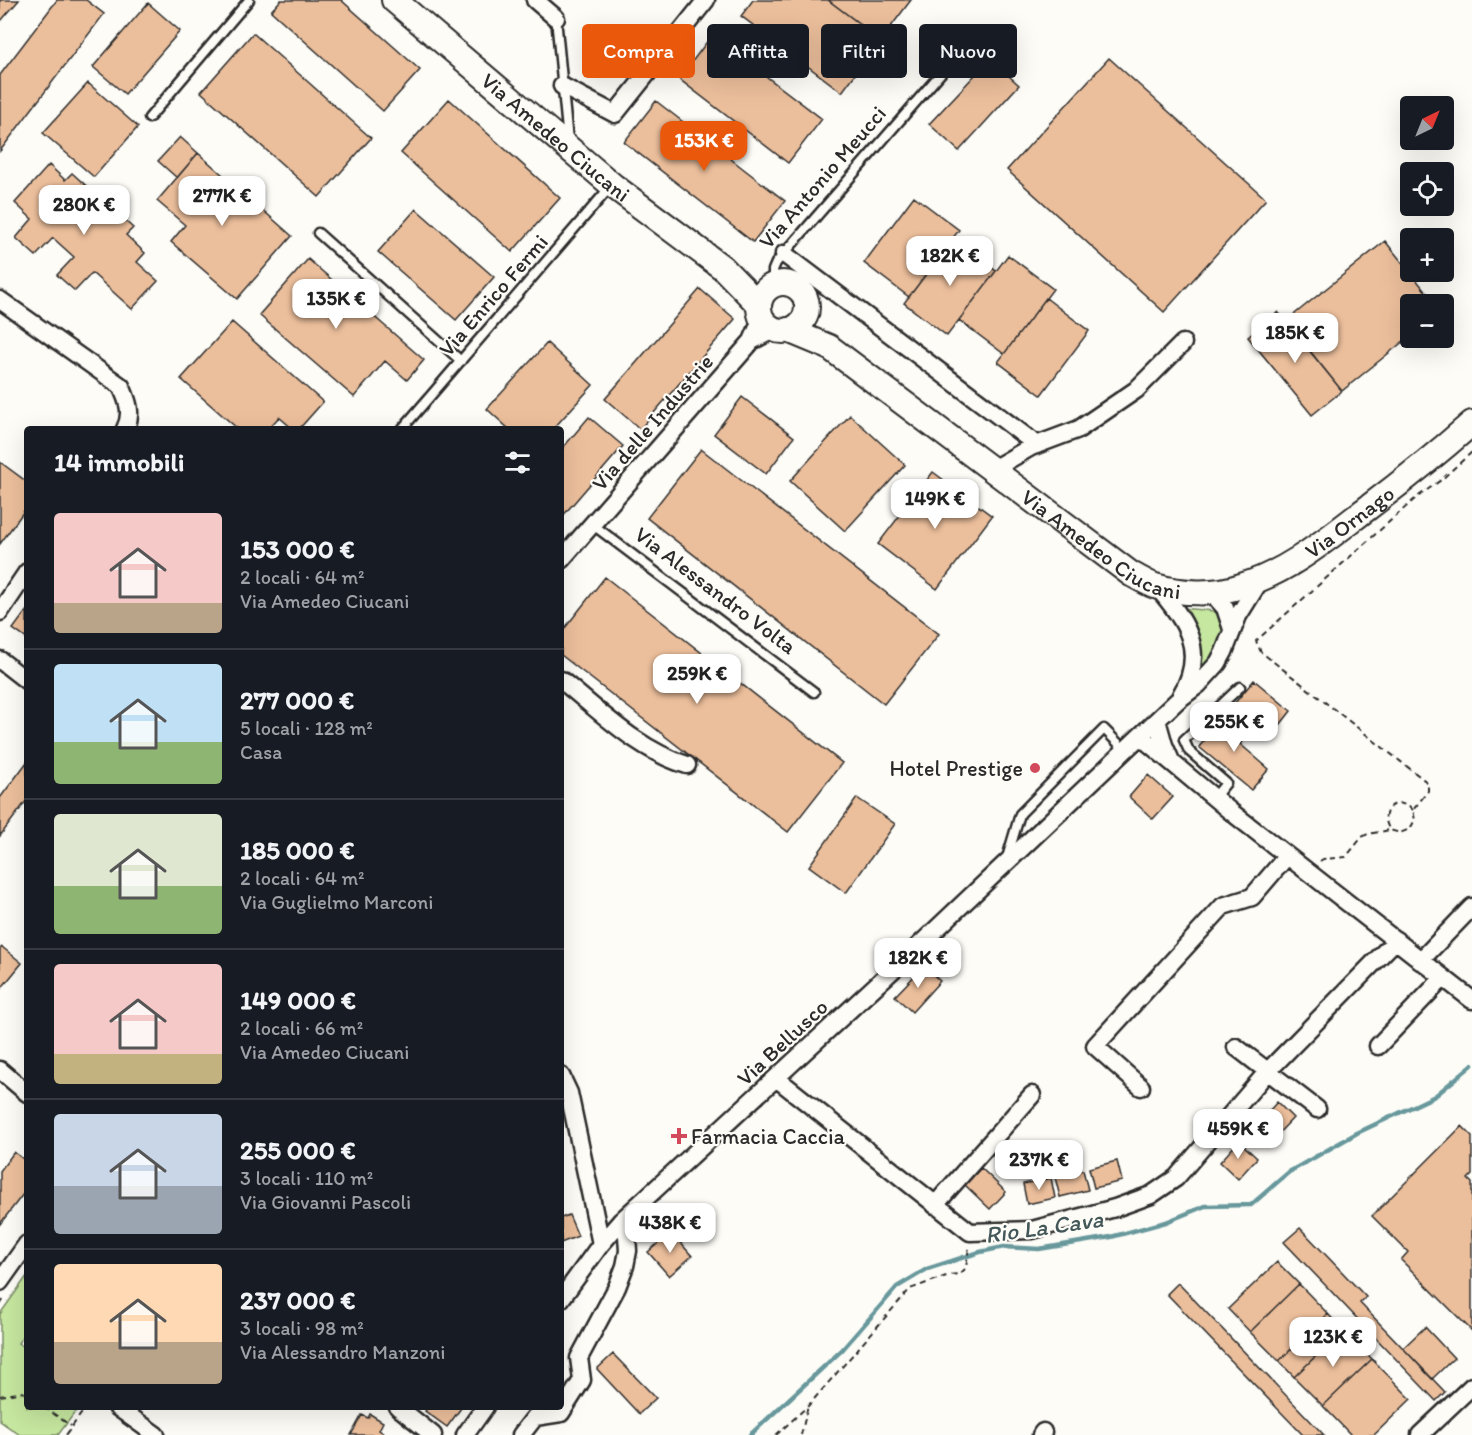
<!DOCTYPE html>
<html lang="it">
<meta charset="utf-8">
<style>
:root{--surface:#171b24;--page:#20242c;--text:#f1f3f6;--muted:#9ea1a6;--line:#363941;--accent:#ea580c}
body{margin:0;font-family:Itim,sans-serif;background:var(--page);color:var(--text);height:100vh;display:flex;flex-direction:column;font-size:22px;white-space:nowrap}
*{box-sizing:border-box;margin:0}
p{font-size:20px;color:var(--muted)}
.icon{flex:none;width:33px;height:33px;fill:none;stroke:currentColor;stroke-width:2;stroke-linecap:round;stroke-linejoin:round}
.map{position:relative;flex:1;overflow:hidden}
.sheet{position:absolute;left:24px;top:426px;width:540px;height:984px;display:flex;flex-direction:column;background:var(--surface);border-radius:6px;box-shadow:0 6px 24px #0002}
.sheet>*{flex:none}
.guide{position:absolute;left:582px;top:24px;width:570px;height:54px;display:flex;gap:12px}
.needle{width:39px;rotate:43deg}
.buttons{position:absolute;left:1400px;top:96px;display:grid;gap:12px}
.buttons a{display:grid;place-items:center;width:54px;height:54px;border-radius:6px;background:var(--surface);box-shadow:0 6px 24px #0002;font-size:30px}
.price{position:absolute;translate:-50% -51px;padding:0 14px;border-radius:12px;background:#fff;color:#222;font-size:20px;line-height:39px;filter:drop-shadow(0 2px 3px #0008)}
.price::after{content:'';position:absolute;left:50%;top:36px;width:18px;height:14px;margin-left:-9px;background:inherit;clip-path:polygon(0 0,100% 0,50% 100%)}
.price.current{background:var(--accent);color:#fff}
ul{padding:0;list-style:none}
li{display:flex;align-items:center;gap:18px;height:150px;padding:0 30px}
li+li{border-top:2px solid var(--line)}
li span{display:grid;place-items:center;flex:none;width:168px;height:120px;border-radius:6px;color:#555}
li>.icon{margin-inline-start:auto}
span .icon{width:72px;height:72px;fill:#fffc;stroke-width:1}
li b{font-size:26px}
h2{display:flex;justify-content:space-between;align-items:center;height:72px;padding:0 30px;font-size:26px}
.pill{padding:0 21px;border-radius:6px;background:var(--surface);box-shadow:0 6px 24px #0002;font-size:21px;line-height:54px}
.pill.current{background:var(--accent);color:#fff}
.map>svg:first-child{display:block}
</style>
<div class="map">
<svg width="1472" height="1435" viewBox="0 0 1472 1435">
<rect width="100%" height="100%" fill="#fdfcf7"/>
<filter id="ink" filterUnits="userSpaceOnUse"><feTurbulence type="fractalNoise" baseFrequency=".0167" numOctaves="2"/><feDisplacementMap in="SourceGraphic" scale="12" xChannelSelector="R" yChannelSelector="G"/><feConvolveMatrix kernelMatrix="1 2 1 2 8 2 1 2 1" color-interpolation-filters="sRGB"/></filter>
<g filter="url(#ink)">
<path fill="#c6e79f" stroke="#788965" stroke-width="1.5" d="M1182,608L1214,611L1219,616L1223,628L1224,639L1205,669L1201,667Z
M27,1276V1330L18,1343L27,1349V1407H79L58,1435H20L0,1421V1314Z"/>
<g fill="none" stroke-linecap="round" stroke-linejoin="round">
<path stroke="#67989c" stroke-width="4.5" d="M750,1435L842,1350L897,1287L927,1269L980,1252L1004,1247L1039,1249L1111,1237L1166,1222L1205,1206L1251,1205L1289,1172L1357,1133L1435,1096L1472,1065"/>
</g>
<path fill="#ecbf9c" stroke="#2b2b2b" stroke-width="1.5" d="M0,0H19L0,22Z
M57,0H86L104,14L0,151V75Z
M281,0H341L420,70L383,111L271,11Z
M753,0H828L881,40L842,92L741,16Z
M828,0H911L881,40Z
M148,3L180,31L125,94L93,67Z
M253,33L371,138L319,197L201,92Z
M712,35L822,119L788,163L679,79Z
M1109,58L1266,199L1164,312L1007,170Z
M990,59L1019,85L959,151L929,124Z
M88,83L138,127L94,177L43,133Z
M449,99L560,198L512,252L401,153Z
M656,101L785,201L753,242L624,142Z
M180,137L198,153L177,178L158,161Z
M198,153L292,236L237,299L171,242L185,225L157,201Z
M49,165L65,180L72,173L133,228L126,235L145,253L137,262L158,281L132,309L92,273L75,291L57,275L74,257L53,238L36,256L16,238L32,219L15,203Z
M914,196L959,230L909,297L864,263Z
M416,209L494,277L456,320L378,252Z
M953,239L996,271L947,336L904,303Z
M1385,241L1436,304H1410V336L1342,391L1286,321Z
M1008,255L1053,289L1004,354L959,320Z
M308,259L424,360L407,380L385,361L354,397L259,315Z
M700,289L735,319L640,429L605,399Z
M1046,298L1089,331L1041,395L998,362Z
M1278,312L1342,391L1312,415L1248,337Z
M232,322L323,402L299,429H293L279,417L268,429H238L181,379Z
M547,343L593,385L553,429H509L487,409Z
M742,397L794,437L766,474L714,434Z
M850,415L905,465L845,531L790,481Z
M589,417L623,446L561,518V450Z
M701,449L939,634L884,704L647,518Z
M0,462L27,482V507L0,544Z
M933,472L992,516L937,589L878,544Z
M605,577L842,763L788,832L561,655V633Z
M27,610V639L13,629Z
M1254,680L1291,711L1273,734L1258,722L1247,735L1224,716Z
M1224,716L1247,735L1240,744L1269,769L1251,790L1199,747Z
M27,762V800L0,836V798Z
M1148,775L1173,797L1153,819L1129,797Z
M857,798L895,824L846,893L809,866Z
M2,947L22,963L0,990V949Z
M924,966L940,981L912,1012L895,996Z
M1277,1102L1293,1118L1275,1137L1259,1122Z
M1462,1126L1472,1136V1175L1468,1179L1472,1183V1331L1401,1260L1408,1252L1372,1216Z
M1239,1141L1257,1158L1238,1179L1220,1162Z
M14,1152L27,1162V1189L0,1224V1171Z
M1117,1161L1122,1181L1094,1188L1089,1168Z
M981,1168L1006,1192L990,1209L965,1185Z
M1083,1170L1088,1190L1060,1197L1055,1177Z
M1051,1178L1055,1198L1027,1204L1023,1184Z
M569,1215L578,1236L561,1243V1218Z
M1300,1228L1366,1297L1360,1303L1445,1392L1436,1401L1284,1242Z
M671,1232L692,1256L669,1276L648,1252Z
M1277,1262L1299,1284L1250,1332L1228,1309Z
M1178,1283L1324,1435H1303L1167,1294Z
M1299,1284L1328,1314L1279,1361L1250,1332Z
M1328,1314L1343,1330L1294,1377L1279,1361Z
M1425,1327L1454,1358L1432,1379L1403,1348Z
M1343,1330L1372,1359L1323,1406L1294,1377Z
M613,1354L656,1398L639,1414L597,1369Z
M1372,1359L1411,1399L1374,1435H1351L1323,1406Z
M428,1407H460L461,1408L447,1427L425,1411Z
M370,1414L383,1422L379,1430L387,1435H351L362,1415L368,1418Z"/>
<g fill="none" stroke-linecap="round" stroke-linejoin="round">
<defs>
<path id="service" d="M556,18L568,141
M149,118L249,0
M318,233L461,361
M773,285V270L776,263L962,49
M402,429L611,186
M592,524L814,692
M1214,798L1226,783L1189,751L1184,740L1240,687
M1007,858L1020,814L1104,729L1125,750"/>
<path id="minor" d="M535,0L556,18
M562,86L615,114L706,0
M784,254L1037,445
M0,300L121,386C128,401 133,414 125,429
M752,341L775,329
M993,469L1031,447L1079,429L1136,390L1183,343
M561,560L752,341L762,318
M1156,586C1185,619 1208,651 1181,695
M1211,592L1225,608L1232,629
M0,612L27,572
M0,660L27,681
M561,680C600,711 639,751 687,765
M1157,720L1164,745L1171,761
M1140,736L1230,811L1472,1000
M1420,961L1472,907
M1378,1046L1443,978
M1236,1047L1317,1109
M0,1070L27,1093
M561,1076L569,1093L601,1244
M776,1078L970,1232L1032,1230L1115,1208L1151,1195L1176,1178L1268,1071L1396,940
M1141,1087L1095,1046L1223,906L1252,897L1287,856
M935,1205L1032,1095
M0,1282L27,1244
M561,1299L601,1244L621,1221L909,955L1177,701L1198,685L1218,663L1224,652L1238,616L1261,579
M117,1407L156,1435
M398,1407L433,1435
M465,1435L485,1407
M521,1435L535,1417L561,1413L582,1380L579,1358L617,1287L625,1266L628,1251L627,1235L621,1221
M1041,1435L1043,1432
M1420,1435L1472,1386"/>
<g id="secondary">
<path id="s1" d="M394,0L612,185L723,268L759,305"/>
<circle cx="783" cy="307" r="24"/>
<path id="s2" d="M788,330L829,347L1131,574C1139,578 1147,583 1155,586C1181,594 1216,595 1241,586C1288,572 1327,539 1365,510C1402,482 1437,454 1472,423"/>
</g>
</defs>
<use href="#service" stroke="#2b2b2b" stroke-width="13"/>
<use href="#minor" stroke="#2b2b2b" stroke-width="21"/>
<use href="#secondary" stroke="#2b2b2b" stroke-width="28"/>
<path stroke="#2b2b2b" stroke-width="2" stroke-dasharray="6 4.5" stroke-linecap="butt" d="M1413,810L1409,806L1399,803C1385,806 1382,818 1390,830L1400,833L1410,829L1415,820L1413,810L1428,791V783L1261,652L1256,641L1416,498L1441,480L1472,452
M1320,861L1323,859L1346,857L1362,837L1368,834L1390,830
M0,1305L5,1297
M0,1396L23,1392L27,1395
M44,1407L71,1426
M66,1435L86,1407
M776,1435L808,1406L910,1289L949,1275L960,1274L966,1268L969,1247
M801,1435L808,1406"/>
<use href="#service" stroke="#fdfcf7" stroke-width="8"/>
<use href="#minor" stroke="#fdfcf7" stroke-width="16"/>
<use href="#secondary" stroke="#fdfcf7" stroke-width="24"/>
</g>
</g>
<g fill="#d1495b" stroke="#fdfcf7" stroke-width="2">
<circle cx="1035" cy="768" r="6"/>
<path d="M676 1127h6v6h6v6h-6v6h-6v-6h-6v-6h6z"/>
</g>
<g text-anchor="middle" stroke-width="4.5" stroke-linejoin="round" paint-order="stroke">
<g font-size="22" fill="#2b2b2b" stroke="#fdfcf7">
<text dy="8" stroke="none"><textPath href="#s1" startOffset="212">Via Amedeo Ciucani</textPath></text>
<text transform="translate(822 177) rotate(-49)" y="8">Via Antonio Meucci</text>
<text transform="translate(493 295) rotate(-49)" y="8">Via Enrico Fermi</text>
<text transform="translate(652 422) rotate(-49)" y="8">Via delle Industrie</text>
<text dy="8" stroke="none"><textPath href="#s2" startOffset="663">Via Ornago</textPath></text>
<text dy="8" stroke="none"><textPath href="#s2" startOffset="382">Via Amedeo Ciucani</textPath></text>
<text transform="translate(716 590) rotate(37)" y="8">Via Alessandro Volta</text>
<text transform="translate(782 1042) rotate(-43)" y="8">Via Bellusco</text>
</g>
<g font-size="22" fill="#2b2b2b" stroke="#fdfcf7" text-anchor="end">
<text x="1023" y="776">Hotel Prestige</text>
<text x="691" y="1144" text-anchor="start">Farmacia Caccia</text>
</g>
<g font-size="24" font-style="italic" fill="#44585a" stroke="#fdfcf7">
<text transform="translate(1044 1227) rotate(-8)" y="8">Rio La Cava</text>
</g>
</g>
</svg>
<div class="buttons">
<a><svg class="needle" viewBox="-14 -14 28 28"><path d="M0-13l5 13h-10z" fill="#e53935"/><path d="M0 13l5-13h-10z" fill="#9ea1a6"/></svg></a>
<a><svg class="icon" aria-label="locate" viewBox="0 0 24 24"><circle cx="12" cy="12" r="6"/><path d="M12 2v4M12 18v4M2 12h4M18 12h4"/></svg></a>
<a>+</a>
<a>−</a>
</div>
<b class="price current" style="left:704px;top:172px">153K €</b>
<b class="price" style="left:222px;top:227px">277K €</b>
<b class="price" style="left:84px;top:236px">280K €</b>
<b class="price" style="left:950px;top:287px">182K €</b>
<b class="price" style="left:336px;top:330px">135K €</b>
<b class="price" style="left:1295px;top:364px">185K €</b>
<b class="price" style="left:935px;top:530px">149K €</b>
<b class="price" style="left:697px;top:705px">259K €</b>
<b class="price" style="left:1234px;top:753px">255K €</b>
<b class="price" style="left:918px;top:989px">182K €</b>
<b class="price" style="left:1238px;top:1160px">459K €</b>
<b class="price" style="left:1039px;top:1191px">237K €</b>
<b class="price" style="left:670px;top:1254px">438K €</b>
<b class="price" style="left:1333px;top:1368px">123K €</b>
<div class="guide">
<a class="pill current">Compra</a>
<a class="pill">Affitta</a>
<a class="pill">Filtri</a>
<a class="pill">Nuovo</a>
</div>
<section class="sheet">
<h2>14 immobili<svg class="icon" aria-label="filters" viewBox="0 0 24 24"><path d="M4 7h16M4 17h16"/><circle cx="9" cy="7" r="2"/><circle cx="15" cy="17" r="2"/></svg></h2>
<ul>
<li><span style="background:linear-gradient(#f6c9c9 75%,#b9a48a 0)"><svg class="icon" aria-label="home" viewBox="0 0 24 24"><path d="M3 11l9-7 9 7M6 9v11h12V9"/></svg></span><div><b>153 000 €</b><p>2 locali · 64 m²</p><p>Via Amedeo Ciucani</p></div></li>
<li><span style="background:linear-gradient(#bfe0f5 65%,#8fb573 0)"><svg class="icon" aria-label="home" viewBox="0 0 24 24"><path d="M3 11l9-7 9 7M6 9v11h12V9"/></svg></span><div><b>277 000 €</b><p>5 locali · 128 m²</p><p>Casa</p></div></li>
<li><span style="background:linear-gradient(#dfe7d0 60%,#8fb573 0)"><svg class="icon" aria-label="home" viewBox="0 0 24 24"><path d="M3 11l9-7 9 7M6 9v11h12V9"/></svg></span><div><b>185 000 €</b><p>2 locali · 64 m²</p><p>Via Guglielmo Marconi</p></div></li>
<li><span style="background:linear-gradient(#f6c9c9 75%,#c2b280 0)"><svg class="icon" aria-label="home" viewBox="0 0 24 24"><path d="M3 11l9-7 9 7M6 9v11h12V9"/></svg></span><div><b>149 000 €</b><p>2 locali · 66 m²</p><p>Via Amedeo Ciucani</p></div></li>
<li><span style="background:linear-gradient(#c9d6e8 60%,#9aa5b1 0)"><svg class="icon" aria-label="home" viewBox="0 0 24 24"><path d="M3 11l9-7 9 7M6 9v11h12V9"/></svg></span><div><b>255 000 €</b><p>3 locali · 110 m²</p><p>Via Giovanni Pascoli</p></div></li>
<li><span style="background:linear-gradient(#ffd9b3 65%,#b9a48a 0)"><svg class="icon" aria-label="home" viewBox="0 0 24 24"><path d="M3 11l9-7 9 7M6 9v11h12V9"/></svg></span><div><b>237 000 €</b><p>3 locali · 98 m²</p><p>Via Alessandro Manzoni</p></div></li>
</ul>
</section>
</div>
